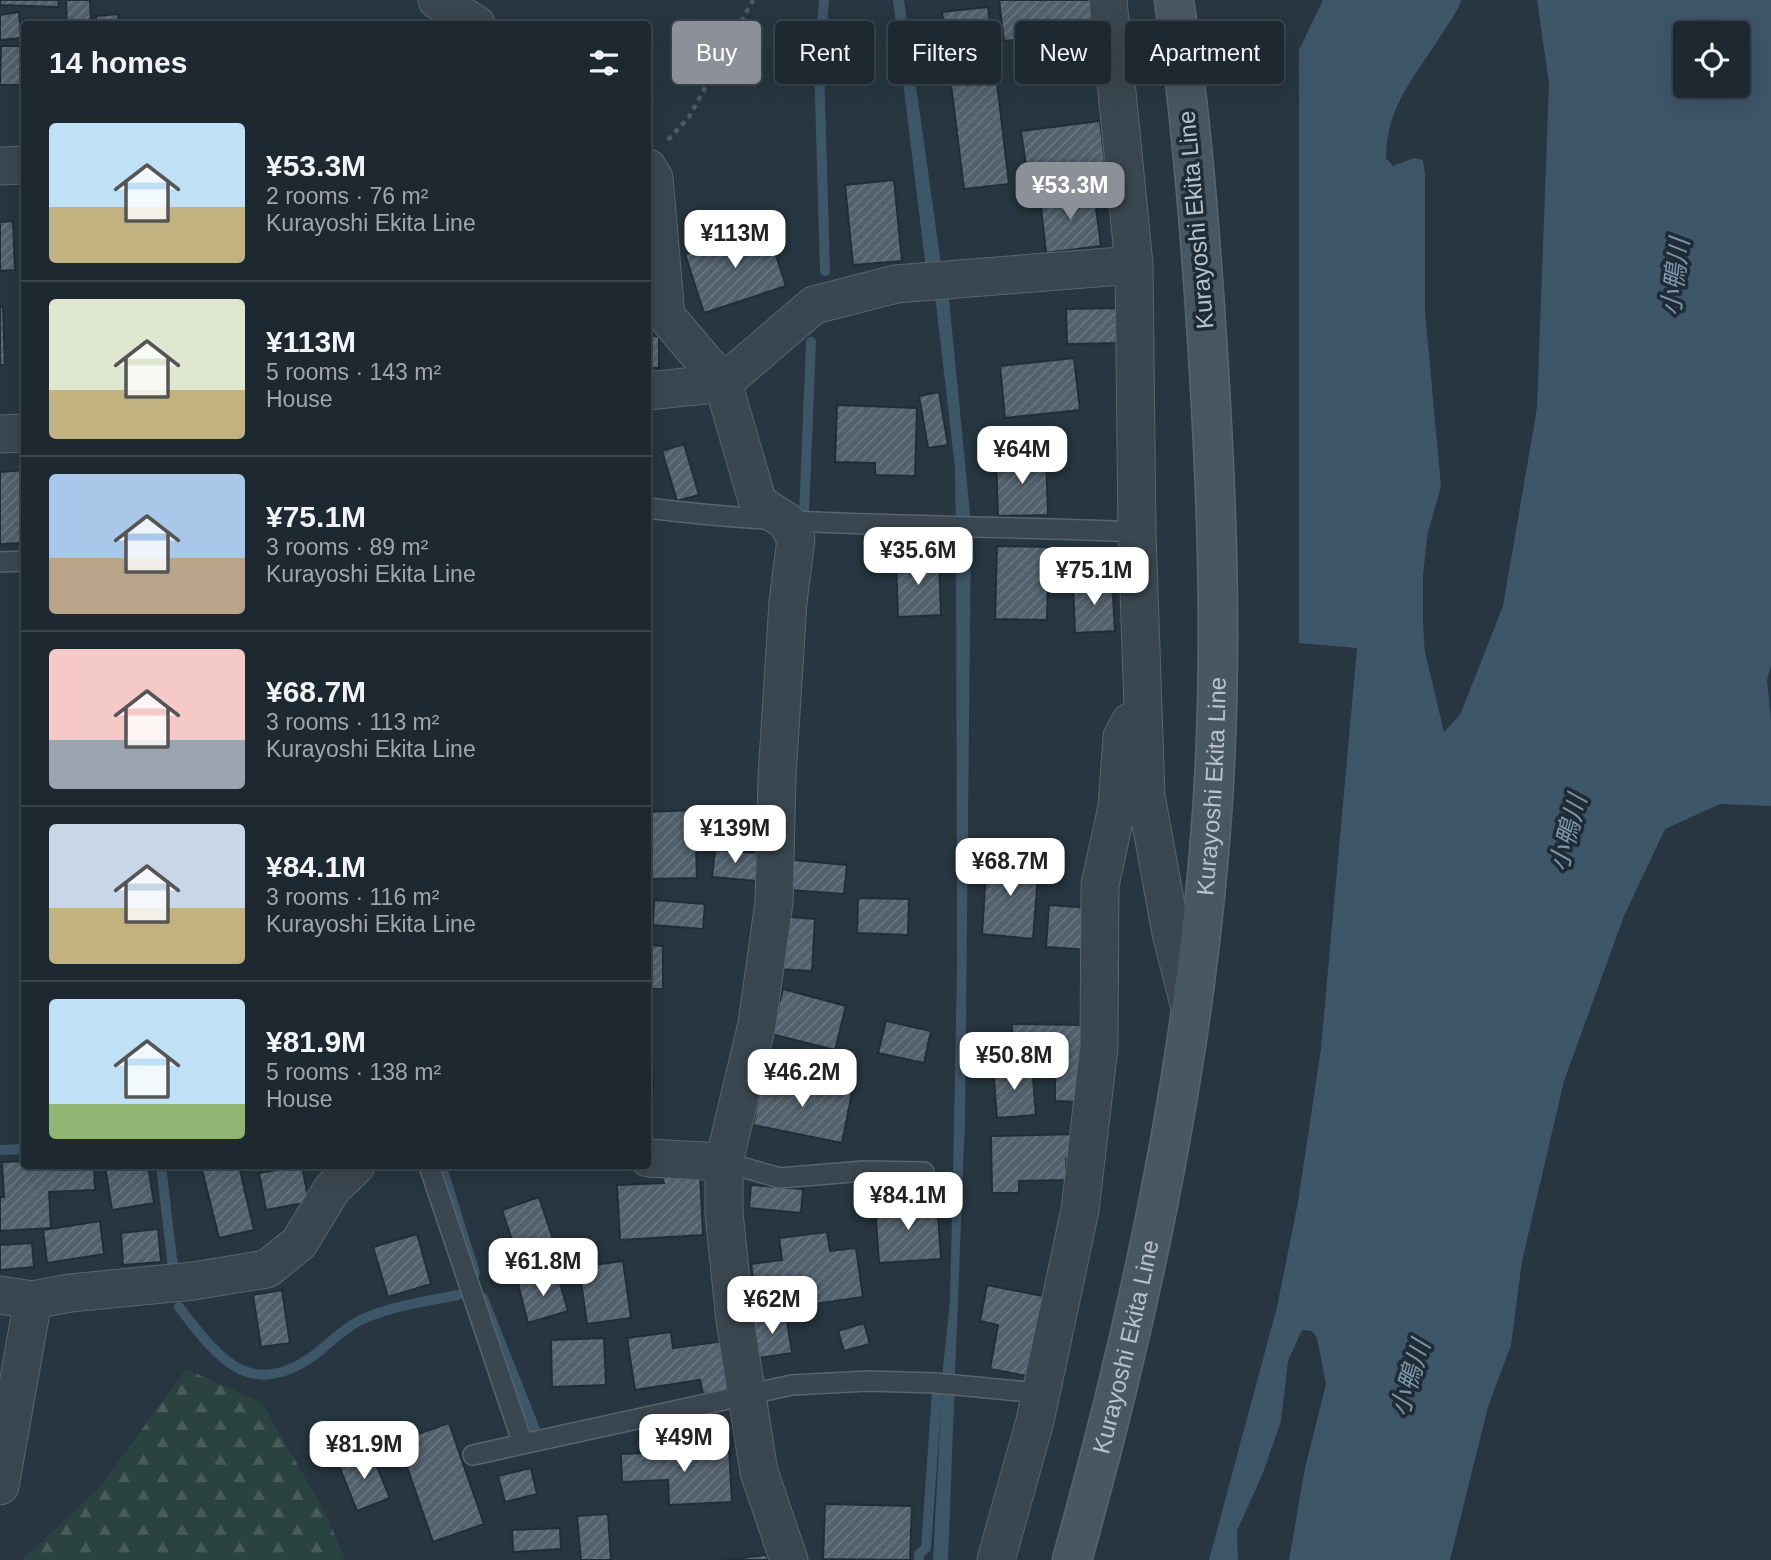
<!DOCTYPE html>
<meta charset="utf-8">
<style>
:root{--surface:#1d2830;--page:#253038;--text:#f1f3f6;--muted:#a0a6ab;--line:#3b444c;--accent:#8c9099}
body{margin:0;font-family:Arial,"Noto Sans JP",sans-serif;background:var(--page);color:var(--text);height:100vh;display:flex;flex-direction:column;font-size:26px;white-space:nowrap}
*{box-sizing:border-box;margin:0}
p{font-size:23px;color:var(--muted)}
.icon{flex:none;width:38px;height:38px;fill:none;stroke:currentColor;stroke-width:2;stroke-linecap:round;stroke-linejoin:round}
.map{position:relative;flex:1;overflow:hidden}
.panel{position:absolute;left:21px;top:21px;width:630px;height:1148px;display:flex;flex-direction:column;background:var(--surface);border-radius:7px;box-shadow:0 7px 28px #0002,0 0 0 2px var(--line)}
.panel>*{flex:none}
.banner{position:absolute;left:672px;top:21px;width:665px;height:63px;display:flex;gap:14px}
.tools{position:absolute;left:1673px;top:21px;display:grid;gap:14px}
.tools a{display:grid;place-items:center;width:77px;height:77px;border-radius:7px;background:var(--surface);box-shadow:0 7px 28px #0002,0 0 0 2px var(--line);font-size:35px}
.price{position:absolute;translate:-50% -60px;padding:0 16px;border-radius:14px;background:#fff;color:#222;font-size:23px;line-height:46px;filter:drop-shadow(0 2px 4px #0008)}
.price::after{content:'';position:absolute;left:50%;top:42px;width:21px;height:16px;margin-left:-10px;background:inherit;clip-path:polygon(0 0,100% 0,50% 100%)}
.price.active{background:var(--accent);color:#fff}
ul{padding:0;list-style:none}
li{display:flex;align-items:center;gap:21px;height:175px;padding:0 28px}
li+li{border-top:2px solid var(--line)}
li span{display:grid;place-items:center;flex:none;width:196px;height:140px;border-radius:7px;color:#555}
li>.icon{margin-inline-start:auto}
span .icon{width:84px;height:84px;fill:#fffc;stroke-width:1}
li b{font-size:30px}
h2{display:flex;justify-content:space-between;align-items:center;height:84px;padding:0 28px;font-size:30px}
.pill{padding:0 24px;border-radius:7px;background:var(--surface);box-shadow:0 7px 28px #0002,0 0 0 2px var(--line);font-size:24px;line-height:63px}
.pill.active{background:var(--accent);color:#fff}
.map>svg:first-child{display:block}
</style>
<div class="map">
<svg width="1771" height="1560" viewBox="0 0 1771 1560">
<defs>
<pattern id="forest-firs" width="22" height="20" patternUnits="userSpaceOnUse" patternTransform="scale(1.75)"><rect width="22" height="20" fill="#2a4341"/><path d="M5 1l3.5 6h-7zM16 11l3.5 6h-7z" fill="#475c5b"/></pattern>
<pattern id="building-hatch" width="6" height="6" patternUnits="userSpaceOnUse" patternTransform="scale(1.75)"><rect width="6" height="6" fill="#52616d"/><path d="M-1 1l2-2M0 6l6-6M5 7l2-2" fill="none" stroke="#697680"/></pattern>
</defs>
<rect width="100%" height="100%" fill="#273640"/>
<path fill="url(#forest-firs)" d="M186,1369L262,1403L326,1514L345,1560H22L100,1487Z"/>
<path fill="#3d5668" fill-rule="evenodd" d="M893,0H904L941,264L949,299L971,524L965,1119L948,1560H933L943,1368L950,1300L953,1176L957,969L956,535L955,468L936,304L925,261Z
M1323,0H1461C1458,11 1451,20 1445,29C1419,72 1386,104 1386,158L1393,166L1414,158L1423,160L1425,175V311L1441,487L1428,532L1423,574V623L1425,652L1444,732L1460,715L1503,606L1537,408L1549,84L1537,0H1771V665L1767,680L1771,719V806L1720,804L1665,829L1624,916L1564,1081L1522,1261L1511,1345L1488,1407L1450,1560H1289L1305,1468L1326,1384L1317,1338L1312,1331L1302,1330L1288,1361L1281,1421L1263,1473L1237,1531L1238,1560H1209L1277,1307L1298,1202L1321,1048L1357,648L1299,643V50ZM1685,33H1738V86H1685Z"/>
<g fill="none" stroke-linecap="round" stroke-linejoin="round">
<path stroke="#3d5668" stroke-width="10" d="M824,0L819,63L825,271
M804,515L811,342
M0,1150L24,1149
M161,1166L173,1267
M444,1174L475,1273
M483,1298L535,1429
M179,1307C216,1355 248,1402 313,1356C329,1344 346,1326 365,1318C394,1306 428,1301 458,1295
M919,1560V1554L926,1548L937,1392"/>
</g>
<path fill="url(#building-hatch)" stroke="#222e37" stroke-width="2" d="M0,0H59L58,7L0,5Z
M66,0H90L91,24H67Z
M999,0H1092L1095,31L1004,41Z
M988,7L1009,184L964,189L942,12Z
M19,12L21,38L0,40V15Z
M118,14L119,24H97L96,16Z
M1,46H24V85H0Z
M1100,121L1106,169L1028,179L1021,131Z
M894,180L902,261L853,265L845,185Z
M1094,192L1101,246L1046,253L1040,198Z
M13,221L15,270L0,271V222Z
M767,228L786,286L704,313L685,254Z
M3,306L5,365H0V307Z
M1117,308L1118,343L1067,344L1066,309Z
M648,336H659V368H648Z
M1074,358L1080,410L1005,418L1000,366Z
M939,392L948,445L928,448L919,396Z
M837,405L917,408L915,476L875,475V463L835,462Z
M684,444L699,495L677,501L662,451Z
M1046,455L1048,515L998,516L996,456Z
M24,470V543L0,544V472Z
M997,546L1049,547L1047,620L995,619Z
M939,558L941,615L898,617L896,559Z
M1112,580L1115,631L1075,633L1073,582Z
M695,810L697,878L648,879V812Z
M715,850L758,853L756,881L712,877Z
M987,857L1039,862L1033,939L982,934Z
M793,860L847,865L844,894L791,890Z
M858,898L909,899L908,935L857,933Z
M654,900L705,904L703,929L653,925Z
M1049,905L1092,908L1090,950L1046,947Z
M778,916L815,919L812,971L775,969Z
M648,945L663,946V989H648Z
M783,989L846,1006L835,1050L771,1034Z
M648,1009H651L653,1097H648Z
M886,1021L931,1031L924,1063L878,1053Z
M1012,1024L1082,1025L1081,1102L1055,1101V1060H1012Z
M1032,1066L1036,1115L997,1118L993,1068Z
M763,1075L852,1093L842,1143L753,1125Z
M1078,1134V1158L1066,1159L1067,1180L1019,1181V1193H992L991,1136Z
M24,1161V1166H94L95,1190L49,1192L51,1228L0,1231V1197H4L2,1162Z
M105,1166H148L154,1203L112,1210Z
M201,1166H239L254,1230L219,1238Z
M302,1166L309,1202L266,1210L259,1173Z
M700,1172L703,1235L620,1240L617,1185L664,1183L661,1174Z
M751,1185L803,1189L801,1213L749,1208Z
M539,1197L558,1254L521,1267L502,1210Z
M937,1201L941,1259L879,1263L875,1205Z
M100,1221L104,1254L47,1263L43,1230Z
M158,1229L161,1262L123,1265L121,1233Z
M827,1232L830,1251L856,1248L863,1297L758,1312L751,1264L782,1260L779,1238Z
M417,1234L431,1284L388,1297L373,1247Z
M32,1243L34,1267L0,1270V1245Z
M623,1261L631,1318L587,1324L579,1267Z
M557,1273L568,1311L528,1323L518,1284Z
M987,1285L1053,1298L1037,1378L990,1369L998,1325L980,1321Z
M282,1290L290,1343L261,1347L253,1295Z
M786,1314L792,1353L758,1358L751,1320Z
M864,1323L870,1344L844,1351L838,1331Z
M671,1332L673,1348L724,1341L732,1390L703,1394L700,1380L635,1390L627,1338Z
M604,1338L606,1385L552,1387L551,1340Z
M449,1423L484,1524L433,1542L398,1441Z
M729,1449L732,1502L669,1505L668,1480L622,1482L621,1454Z
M370,1450L390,1498L357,1511L338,1463Z
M531,1468L537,1494L505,1502L498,1476Z
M825,1504L912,1506L910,1560L823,1559Z
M608,1514L611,1560H581L577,1516Z
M560,1528L561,1549L513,1552L512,1530Z
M767,1555L768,1560H724Z"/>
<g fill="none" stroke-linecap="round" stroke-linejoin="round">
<defs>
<path id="lane" d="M648,508C810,529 974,524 1137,532
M0,562L24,561
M724,1162L780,1178L864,1171L924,1172
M429,1166L523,1444
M473,1455L792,1385L868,1381L935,1383L1029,1392"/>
<path id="street" d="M437,0L476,24
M1108,0L1134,265L1137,532L1146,796L1171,933L1190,1008
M0,166L24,165
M648,168L654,178L666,316L723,383L758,503L786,521L796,539L788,602L777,776L774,902L757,1024L724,1162V1213L735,1320L759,1472L789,1560
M648,391L723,383L814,305L896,284L1134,265
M0,434L24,433
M648,1158L724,1162
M0,1295L33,1300L70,1293L193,1281L267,1269L299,1243L332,1189L356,1166
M0,1486L33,1300
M996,1560L1035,1421L1080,1210L1099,1047L1100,885L1117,807L1122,737L1130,722"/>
<g id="secondary">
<path id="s1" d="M1072,1560C1136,1332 1189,1090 1209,853C1224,682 1218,510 1207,339C1200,226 1191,112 1174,0"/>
</g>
</defs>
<use href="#lane" stroke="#59656d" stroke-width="22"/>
<use href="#street" stroke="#59656d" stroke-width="39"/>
<use href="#secondary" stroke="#59656d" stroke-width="41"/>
<path stroke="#495f5e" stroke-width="4.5" stroke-dasharray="5 5" stroke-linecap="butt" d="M668,140L689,117L753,0"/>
<use href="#lane" stroke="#3b4750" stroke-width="19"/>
<use href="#street" stroke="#3b4750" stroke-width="37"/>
<use href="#secondary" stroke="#495763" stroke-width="38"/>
</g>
<g text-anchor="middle" stroke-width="7" stroke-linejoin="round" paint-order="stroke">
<g font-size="24" fill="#b8c2ca" stroke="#202c35">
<text transform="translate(1196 220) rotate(-95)" y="8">Kurayoshi Ekita Line</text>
<text dy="8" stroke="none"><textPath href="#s1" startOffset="788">Kurayoshi Ekita Line</textPath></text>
<text dy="8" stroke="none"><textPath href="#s1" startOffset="220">Kurayoshi Ekita Line</textPath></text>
</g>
<g font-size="26" font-style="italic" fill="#7996ac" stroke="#202c35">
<text transform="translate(1675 277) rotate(-83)" y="9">小鴨川</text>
<text transform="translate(1568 833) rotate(-75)" y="9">小鴨川</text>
<text transform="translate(1410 1378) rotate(-73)" y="9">小鴨川</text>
</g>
</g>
</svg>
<div class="tools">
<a><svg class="icon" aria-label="locate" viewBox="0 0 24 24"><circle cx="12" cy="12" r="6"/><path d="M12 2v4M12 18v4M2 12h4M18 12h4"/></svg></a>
</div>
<b class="price active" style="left:1070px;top:222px">¥53.3M</b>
<b class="price" style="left:735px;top:270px">¥113M</b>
<b class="price" style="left:1022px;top:486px">¥64M</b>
<b class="price" style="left:918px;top:587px">¥35.6M</b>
<b class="price" style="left:1094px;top:607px">¥75.1M</b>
<b class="price" style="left:735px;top:865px">¥139M</b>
<b class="price" style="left:1010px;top:898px">¥68.7M</b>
<b class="price" style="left:1014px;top:1092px">¥50.8M</b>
<b class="price" style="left:802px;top:1109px">¥46.2M</b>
<b class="price" style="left:908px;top:1232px">¥84.1M</b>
<b class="price" style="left:543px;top:1298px">¥61.8M</b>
<b class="price" style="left:772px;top:1336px">¥62M</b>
<b class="price" style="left:684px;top:1474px">¥49M</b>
<b class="price" style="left:364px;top:1481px">¥81.9M</b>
<div class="banner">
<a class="pill active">Buy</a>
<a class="pill">Rent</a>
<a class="pill">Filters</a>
<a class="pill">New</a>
<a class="pill">Apartment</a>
</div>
<section class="panel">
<h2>14 homes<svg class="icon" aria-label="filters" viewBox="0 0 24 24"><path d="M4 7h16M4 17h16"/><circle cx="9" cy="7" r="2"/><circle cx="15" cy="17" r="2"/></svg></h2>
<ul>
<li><span style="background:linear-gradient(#bfe0f5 60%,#c2b280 0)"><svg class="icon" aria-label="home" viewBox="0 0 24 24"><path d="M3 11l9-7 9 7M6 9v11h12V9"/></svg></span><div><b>¥53.3M</b><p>2 rooms · 76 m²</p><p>Kurayoshi Ekita Line</p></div></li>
<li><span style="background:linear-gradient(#dfe7d0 65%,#c2b280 0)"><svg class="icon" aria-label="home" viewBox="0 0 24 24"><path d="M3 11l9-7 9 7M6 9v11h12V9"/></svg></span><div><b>¥113M</b><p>5 rooms · 143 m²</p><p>House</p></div></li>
<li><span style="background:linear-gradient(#a9c7e8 60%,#b9a48a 0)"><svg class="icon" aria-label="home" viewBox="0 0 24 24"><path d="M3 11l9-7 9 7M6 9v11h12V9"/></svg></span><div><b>¥75.1M</b><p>3 rooms · 89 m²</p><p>Kurayoshi Ekita Line</p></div></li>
<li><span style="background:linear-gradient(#f6c9c9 65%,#9aa5b1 0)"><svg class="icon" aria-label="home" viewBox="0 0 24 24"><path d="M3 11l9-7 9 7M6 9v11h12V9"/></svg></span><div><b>¥68.7M</b><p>3 rooms · 113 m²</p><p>Kurayoshi Ekita Line</p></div></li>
<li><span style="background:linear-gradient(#c9d6e8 60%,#c2b280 0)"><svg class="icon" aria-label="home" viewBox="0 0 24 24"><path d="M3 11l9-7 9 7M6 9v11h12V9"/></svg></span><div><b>¥84.1M</b><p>3 rooms · 116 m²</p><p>Kurayoshi Ekita Line</p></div></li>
<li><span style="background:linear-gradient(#bfe0f5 75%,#8fb573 0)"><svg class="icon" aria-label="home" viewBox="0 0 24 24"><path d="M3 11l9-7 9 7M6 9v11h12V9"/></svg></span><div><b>¥81.9M</b><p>5 rooms · 138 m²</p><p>House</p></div></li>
</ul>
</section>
</div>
